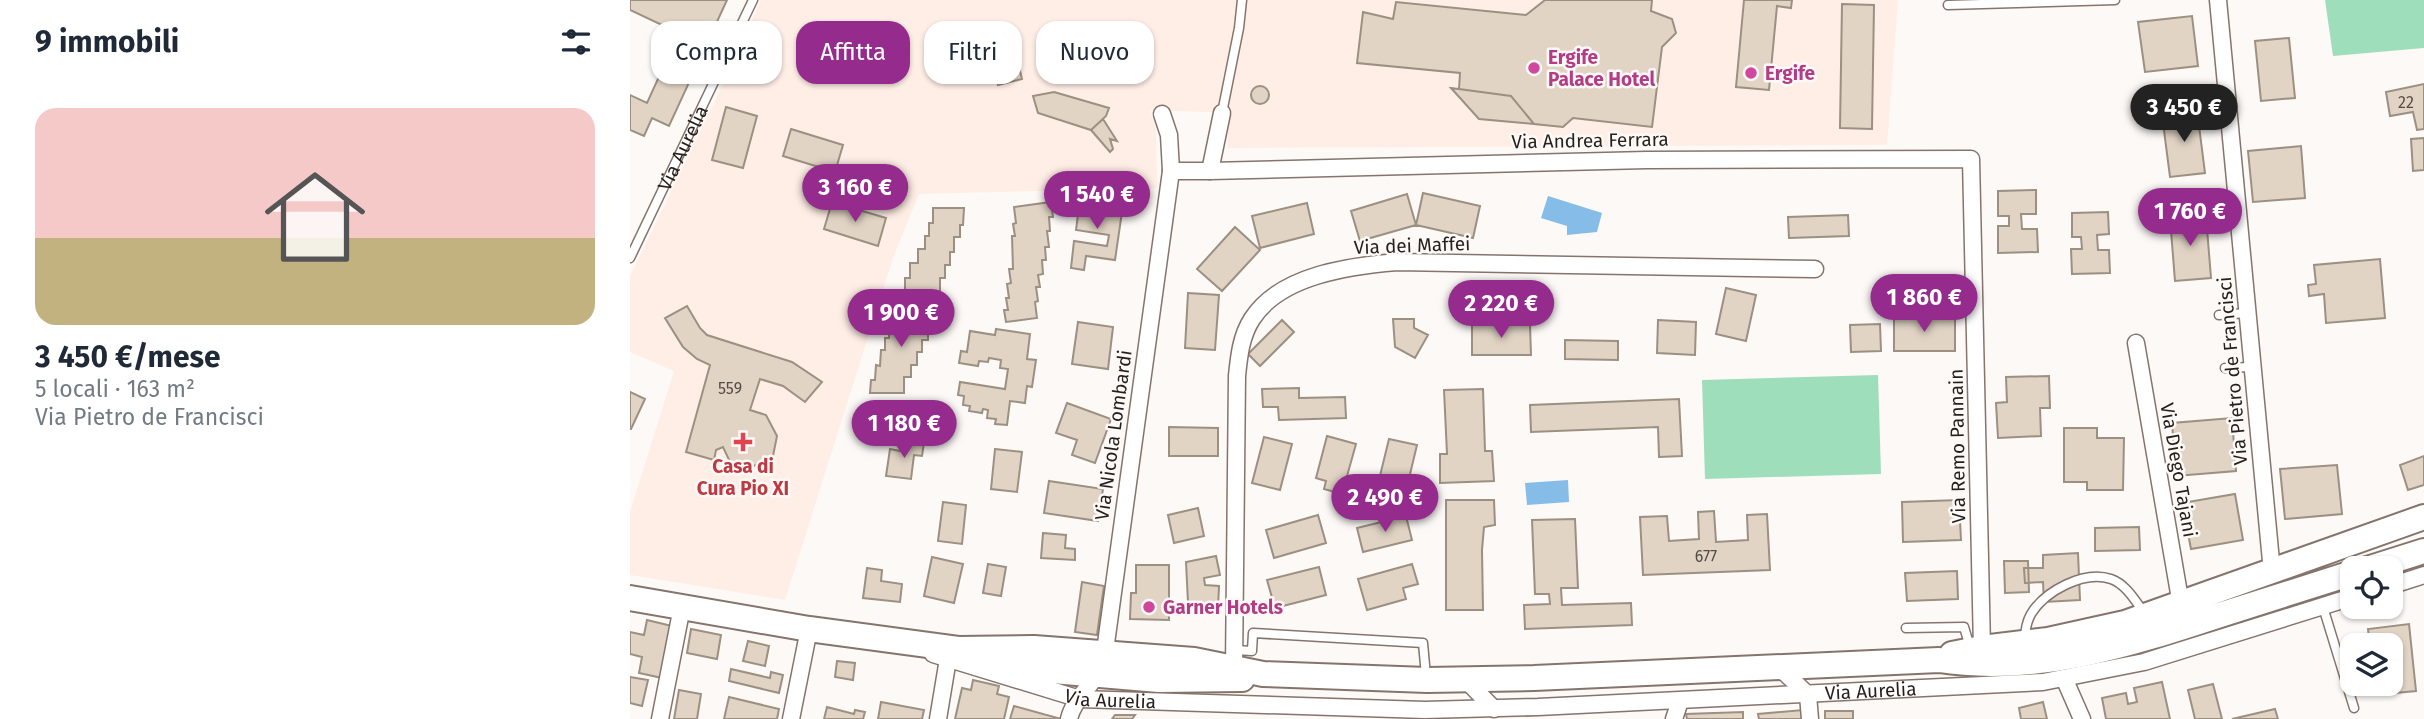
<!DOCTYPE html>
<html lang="it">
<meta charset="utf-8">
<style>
:root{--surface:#fff;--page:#f6f6f7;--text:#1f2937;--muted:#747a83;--accent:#952b8d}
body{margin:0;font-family:"Fira Sans",sans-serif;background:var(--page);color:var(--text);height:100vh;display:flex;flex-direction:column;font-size:26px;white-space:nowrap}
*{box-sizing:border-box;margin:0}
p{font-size:23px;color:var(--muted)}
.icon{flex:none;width:38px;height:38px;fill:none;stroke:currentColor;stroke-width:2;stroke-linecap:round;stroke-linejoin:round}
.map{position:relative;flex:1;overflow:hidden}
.details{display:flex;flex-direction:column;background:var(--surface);width:630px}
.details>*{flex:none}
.hud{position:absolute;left:21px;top:21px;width:665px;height:63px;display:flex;gap:14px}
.controls{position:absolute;left:1710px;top:556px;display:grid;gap:14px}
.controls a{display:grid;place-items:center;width:63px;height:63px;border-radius:14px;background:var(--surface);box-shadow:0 2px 5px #0004;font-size:35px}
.price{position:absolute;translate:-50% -60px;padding:0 16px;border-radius:24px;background:var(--accent);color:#fff;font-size:23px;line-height:46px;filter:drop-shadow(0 2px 4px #0008)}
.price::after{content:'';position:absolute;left:50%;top:42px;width:21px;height:16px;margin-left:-10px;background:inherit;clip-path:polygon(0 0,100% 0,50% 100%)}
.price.active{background:#222;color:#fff}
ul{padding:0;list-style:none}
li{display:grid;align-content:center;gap:14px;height:371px;padding:0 35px}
li span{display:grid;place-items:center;height:217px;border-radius:21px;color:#555}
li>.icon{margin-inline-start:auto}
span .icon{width:126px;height:126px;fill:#fffc;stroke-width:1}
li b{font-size:30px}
h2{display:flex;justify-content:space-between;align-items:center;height:84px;padding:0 35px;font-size:30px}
.tag{padding:0 24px;border-radius:21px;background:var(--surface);box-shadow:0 2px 5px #0004;font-size:24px;line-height:63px}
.tag.active{background:var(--accent);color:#fff}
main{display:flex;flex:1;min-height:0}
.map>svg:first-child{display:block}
</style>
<main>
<section class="details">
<h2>9 immobili<svg class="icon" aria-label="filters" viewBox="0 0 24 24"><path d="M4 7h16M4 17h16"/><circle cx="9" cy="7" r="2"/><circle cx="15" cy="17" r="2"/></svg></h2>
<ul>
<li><span style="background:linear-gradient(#f6c9c9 60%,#c2b280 0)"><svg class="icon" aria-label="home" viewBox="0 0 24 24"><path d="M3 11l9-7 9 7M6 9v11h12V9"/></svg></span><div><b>3 450 €/mese</b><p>5 locali · 163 m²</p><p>Via Pietro de Francisci</p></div></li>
</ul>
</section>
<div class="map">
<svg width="1794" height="719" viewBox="0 0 1794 719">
<rect width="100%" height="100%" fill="#fdf9f7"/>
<path fill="#ffeee6" d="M131,0H1268L1257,145L597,148L599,113L520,110L526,128L527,188L289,194L263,258L155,600L0,575V512L44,371L0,352V276L86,99Z"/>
<path fill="#9fdebb" d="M1695,0H1794V48L1703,56Z
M1248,375L1251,474L1075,479L1072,380Z"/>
<path fill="#86bce8" d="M918,196L972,213L967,232L937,235V226L911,218Z
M938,480L939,502L897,505L895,483Z"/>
<path fill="#e1d4c5" stroke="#9b9081" stroke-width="2" d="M0,0H97L39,126L22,118L14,136L0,130V95L17,103L49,33L0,10Z
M915,0H1022L1021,11L1042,19L1046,33L1032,47L1022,127L943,118L933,127L904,124L881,96L829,89L830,73L727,63L733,12L763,19L766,2L896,15Z
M1114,0H1162L1161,8L1147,6L1139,90L1106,87Z
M1212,4L1244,5L1242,129L1210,128Z
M1562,16L1568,66L1515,72L1508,22Z
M380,29L392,79L368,85L356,35Z
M1659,38L1665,98L1631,101L1625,41Z
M1794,84V129L1787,130L1783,112L1760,116L1756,92Z
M621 95a9 9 0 1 1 18 0a9 9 0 1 1-18 0Z
M821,88L881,96L904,124L849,119Z
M424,92L479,108L476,116L461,130L408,113L403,96Z
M96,107L127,116L113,168L82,160Z
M1567,110L1575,173L1540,177L1532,115Z
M473,119L487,141L480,139L483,149L480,152L461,130Z
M161,129L213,145L205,172L153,156Z
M1794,138V170L1783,171L1781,139Z
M1671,146L1675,198L1623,202L1618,151Z
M1406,190V214H1391L1392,229H1407L1408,252L1368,253V226H1379V216H1368V191Z
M793,193L850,206L843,238L786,225Z
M777,194L786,225L730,241L721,211Z
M450,199L493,205L485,260L456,256L454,270L441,268L444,241L477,246L479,235L446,230Z
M202,202L256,218L248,246L194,229Z
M421,202L423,217H419L420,231H417L419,247H415L416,260H412L413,274L408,275L410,287H406L408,301L405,302L407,318L376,322L374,310H378L376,298H379L377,284L381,283L379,269H383L382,236H385L383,224L386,223L384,207Z
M677,203L684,234L630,248L622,216Z
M303,208H334L333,225H330V237H324V252H320V265H315V278H310V292H275V278H280V263H288V249H295V236H299V223H303Z
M1478,212L1479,234L1467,235L1468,250H1479L1480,273L1442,274L1441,249H1452L1451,237H1442V213Z
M1218,215L1219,236L1159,238L1158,217Z
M1576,216L1581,278L1545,281L1540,218Z
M605,227L630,250L592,291L567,269Z
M1750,259L1755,318L1696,323L1694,294L1679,296L1678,285L1686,284L1684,265Z
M1096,288L1126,295L1116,341L1086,334Z
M558,293L589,295L585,350L555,348Z
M57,306L70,328L77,335L162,362L192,382L175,402L153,386L130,379L120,410L136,415L147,436L143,456L120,468L100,462L93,447L86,450L84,460L56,452L80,365L67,359L53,347L35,318Z
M263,308L302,309V326H298V340H292V352H287V365H281V377H274V393H240L241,380H245L246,365L250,366L251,350H255V338H259V325H263Z
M1264,316H1325V351H1264Z
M763,319H784V328L798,335L785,358L765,347Z
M652,320L664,332L630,366L618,354Z
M1028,320L1066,322L1065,355L1027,353Z
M448,322L483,327L478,369L442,364Z
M1250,324L1251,351L1221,352L1220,325Z
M842,325H900L901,355H842Z
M366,329L400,334L397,359L406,360L402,387L397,386L395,403L380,401L377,425L365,424L366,419L357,418L358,410L353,409L352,413L339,411L340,406L333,405L334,396L328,395L330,382L375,389L378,369L370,368L371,360L359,358L358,362L349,361L348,366L329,363L331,351L337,352L340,331L365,335Z
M935,340L988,341V360L935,359Z
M1419,376L1420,408H1410L1411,436L1368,438L1366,403L1377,402L1376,377Z
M669,388V398L715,397L716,418L649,420L648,407H633L632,389Z
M853,389L855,451H862L864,481L810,483V454H817L814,390Z
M0,392L15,399L1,429H0Z
M1049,399L1052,456L1029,457L1028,427L901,432L900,405Z
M437,403L481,419L465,463L442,455L447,440L426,433Z
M1602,418L1606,471L1546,476L1542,423Z
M539,427L588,428V456H539Z
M1434,428H1467V438H1494L1493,490H1457V482H1434Z
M697,436L726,444L712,494L694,489L696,481L686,478Z
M634,437L662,444L650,490L622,483Z
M759,439L787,445L775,495L747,488Z
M272,441L294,443L292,456L284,455L281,479L256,476L260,449L270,451Z
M365,449L392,452L387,492L361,489Z
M1794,456V485L1778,490L1770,465Z
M1707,465L1712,514L1655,519L1650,469Z
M419,481L473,489L468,521L414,513Z
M1605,494L1613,540L1561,549L1552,503Z
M816,500H864L865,525L854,527L852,550L853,610H816Z
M1329,500L1331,540L1273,542L1272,502Z
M313,502L336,505L332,544L308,541Z
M568,508L574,536L544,543L538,515Z
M1084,511L1086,542L1118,540L1117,515L1137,514L1140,570L1013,575L1010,517L1037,516L1039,541L1069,539L1068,512Z
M688,515L696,543L644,558L636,530Z
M776,516L782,540L733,552L727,528Z
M945,519L948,588H931L932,605L1001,603L1002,625L895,629L894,605L920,604L919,594H905L902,520Z
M1509,527L1510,550L1465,551V528Z
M413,533L436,535L435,548L445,549V560L411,558Z
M1448,553L1450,600L1414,602L1413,582L1395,583L1394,568H1413V555Z
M586,556L590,575L574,578L575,585L589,586L588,608L558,603L556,562Z
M302,557L333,564L324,603L294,596Z
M1374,561H1398L1399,592L1375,593Z
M358,564L376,567L371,596L353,593Z
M782,564L788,584L773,588L776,599L737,610L728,579Z
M506,565H539V620L500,619L501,593H506Z
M689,567L696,595L645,608L637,580Z
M237,568L252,570L251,581L272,584L270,602L233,598Z
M1327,571L1328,599L1277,601L1275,573Z
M452,582L474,586L467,635L445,632Z
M17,620L42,626L32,678L9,673L12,657L0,654V632L14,635Z
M1779,624L1786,691L1745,695L1744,684H1760V646H1740L1738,629Z
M61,629L91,635L87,659L57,653Z
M118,641L139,646L135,666L113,661Z
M207,661L225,663L223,680L205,677Z
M101,669L140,678L141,672L153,675L149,693L99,681Z
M0,677L18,680L12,706L0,703Z
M343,680L369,686L367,694L379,697L374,719H325L332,688L341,690Z
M1532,682L1540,719H1476L1472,698L1496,693L1498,704L1507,702L1504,688Z
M1583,684L1592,719H1565L1558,690Z
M49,690L71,694L67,719H44Z
M99,697L149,709L147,719H94Z
M251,702L294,710L292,719H248Z
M1413,702L1417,719H1391L1389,708Z
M384,706L431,719H380Z
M197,707L224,714L225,710L235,712L233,719H194Z
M1645,709L1648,719H1602Z
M1173,710V719H1129L1128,714Z
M1195,711H1223V719H1195Z
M1113,712V719H1057L1056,714Z
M485,715H505L502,719H482Z"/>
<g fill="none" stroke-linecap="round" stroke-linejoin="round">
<defs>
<g id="service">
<path d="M1318,5L1485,0"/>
<path d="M592,113L609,28L612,0"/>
<path id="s1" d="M0,258L123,0"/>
<path d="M1589,315L1617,313"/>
<path d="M1595,368L1621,367"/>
<path d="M1693,607L1724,708"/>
<path d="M1276,628L1334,627L1340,647"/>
<path d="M1395,640C1395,631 1396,623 1401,614C1415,591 1454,570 1481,579C1496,584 1506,602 1515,614"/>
<path d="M605,650L622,651L623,633L793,643L796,676"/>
</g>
<g id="minor">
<path d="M1588,0L1642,572"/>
<path d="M532,114L539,135L541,171H580L592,113"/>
<path d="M580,171L1017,160L1341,159L1352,648"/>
<path d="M1506,343L1551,605"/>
<path d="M1760,586L1794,575"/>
<path id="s2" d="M303,654L450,699L795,710L908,707L1413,682L1514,662L1722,597"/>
<path d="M1149,667L1178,695L1180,719"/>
<path d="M604,668L607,376C609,356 611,336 622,319C650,275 720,266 767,262L1185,269"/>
<path d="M1434,678L1452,719"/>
<path d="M835,679L864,709"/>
<path d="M30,719L52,607"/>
<path d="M161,719L179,629"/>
<path d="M308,719L318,659"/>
<path d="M439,719C444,696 468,683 474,658L541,171"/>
<path d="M1044,719L1050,701"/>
</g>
<path id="primary" d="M1737,569L1794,551
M0,598L179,629L328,649L423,671L529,680L612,679
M328,649L404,648L564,660L633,674L797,680L904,678L1309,660C1405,675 1499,645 1590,615C1634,601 1678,587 1722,573
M1322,654L1352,648L1418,640L1495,623L1794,517"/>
</defs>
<use href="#service" stroke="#85746c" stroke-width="11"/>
<use href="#minor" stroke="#85746c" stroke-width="19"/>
<use href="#primary" stroke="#85746c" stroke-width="28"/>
<use href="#service" stroke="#fff" stroke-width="8"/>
<use href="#minor" stroke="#fff" stroke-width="16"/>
<use href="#primary" stroke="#fff" stroke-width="24"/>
</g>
<g fill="#d1479c" stroke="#fdf9f7" stroke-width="2.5">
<circle cx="904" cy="68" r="7"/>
<circle cx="1121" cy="73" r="7"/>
<circle cx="519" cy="607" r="7"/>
</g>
<path fill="#e0444e" stroke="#fdf9f7" stroke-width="2.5" d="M109.5 431.5h7v7h7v7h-7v7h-7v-7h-7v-7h7z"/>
<g text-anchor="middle" stroke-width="5" stroke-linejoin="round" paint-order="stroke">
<g font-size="16" fill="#554c46">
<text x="1776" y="108">22</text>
<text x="100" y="394">559</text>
<text x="1076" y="562">677</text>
</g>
<g font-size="19" font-weight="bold" fill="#b23c85" stroke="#fdf9f7" text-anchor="start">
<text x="918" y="64">Ergife<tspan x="918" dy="22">Palace Hotel</tspan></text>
<text x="1135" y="80">Ergife</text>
<text x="533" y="614">Garner Hotels</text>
</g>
<g font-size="19" fill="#261f1c" stroke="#fdf9f7">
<text transform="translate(960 140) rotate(-1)" y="7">Via Andrea Ferrara</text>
<text dy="7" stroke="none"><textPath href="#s1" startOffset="122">Via Aurelia</textPath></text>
<text transform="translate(782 245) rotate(-2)" y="7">Via dei Maffei</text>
<text transform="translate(1602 371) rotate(-95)" y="7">Via Pietro de Francisci</text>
<text transform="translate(483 435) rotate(-82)" y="7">Via Nicola Lombardi</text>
<text transform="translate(1327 446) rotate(-91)" y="7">Via Remo Pannain</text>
<text transform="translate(1549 470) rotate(80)" y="7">Via Diego Tajani</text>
<text dy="7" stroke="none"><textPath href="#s2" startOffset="945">Via Aurelia</textPath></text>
<text dy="7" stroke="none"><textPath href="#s2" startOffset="184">Via Aurelia</textPath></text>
</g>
<g font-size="19" font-weight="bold" fill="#be3a42" stroke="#fdf9f7">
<text x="113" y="473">Casa di<tspan x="113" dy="22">Cura Pio XI</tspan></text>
</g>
</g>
</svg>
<div class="controls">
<a><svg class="icon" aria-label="locate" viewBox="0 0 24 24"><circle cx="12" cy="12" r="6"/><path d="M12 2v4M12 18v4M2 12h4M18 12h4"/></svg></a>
<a><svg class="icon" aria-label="layers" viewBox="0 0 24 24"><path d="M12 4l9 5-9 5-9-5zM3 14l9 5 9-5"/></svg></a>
</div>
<b class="price active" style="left:1554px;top:144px">3 450 €</b>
<b class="price" style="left:225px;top:224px">3 160 €</b>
<b class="price" style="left:467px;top:231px">1 540 €</b>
<b class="price" style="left:1560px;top:248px">1 760 €</b>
<b class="price" style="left:1294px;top:334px">1 860 €</b>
<b class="price" style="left:871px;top:340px">2 220 €</b>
<b class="price" style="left:271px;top:349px">1 900 €</b>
<b class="price" style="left:274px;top:460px">1 180 €</b>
<b class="price" style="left:755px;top:534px">2 490 €</b>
<div class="hud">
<a class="tag">Compra</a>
<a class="tag active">Affitta</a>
<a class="tag">Filtri</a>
<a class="tag">Nuovo</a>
</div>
</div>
</main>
